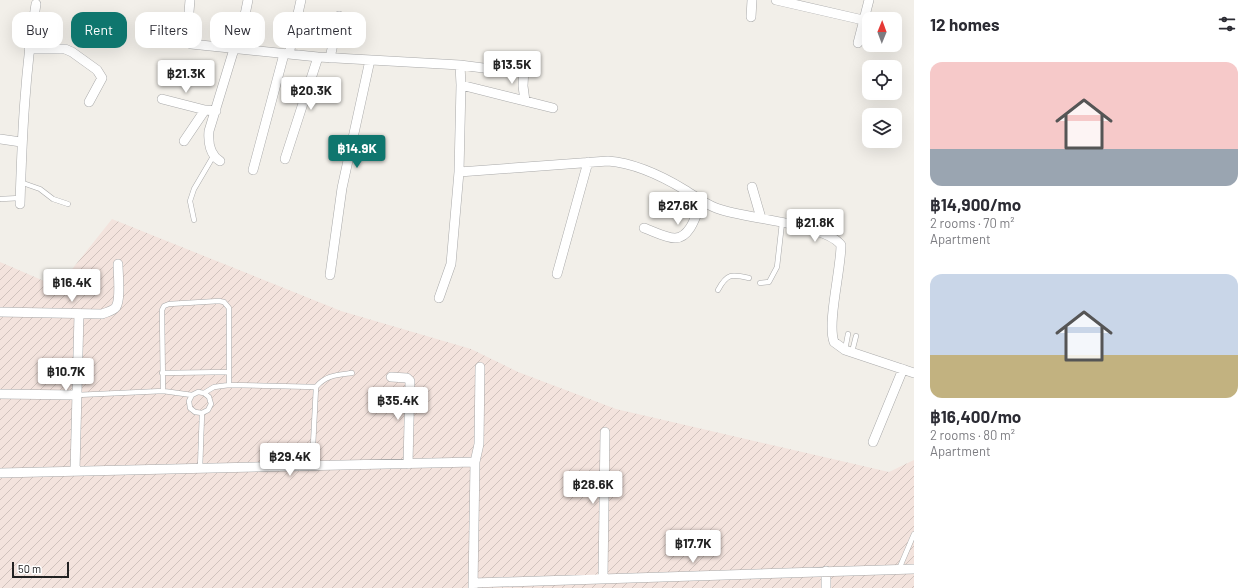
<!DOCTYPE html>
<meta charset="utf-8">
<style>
:root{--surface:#fff;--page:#f7f7f7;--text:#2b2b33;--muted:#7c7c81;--accent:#0f766e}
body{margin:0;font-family:Barlow,sans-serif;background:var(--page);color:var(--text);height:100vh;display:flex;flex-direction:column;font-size:15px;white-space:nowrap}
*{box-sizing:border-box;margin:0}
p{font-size:13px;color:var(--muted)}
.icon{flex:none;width:22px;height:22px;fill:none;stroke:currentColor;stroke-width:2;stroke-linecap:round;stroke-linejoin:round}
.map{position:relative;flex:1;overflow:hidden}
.drawer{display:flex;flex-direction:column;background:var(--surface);width:340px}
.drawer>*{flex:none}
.banner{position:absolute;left:12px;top:12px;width:380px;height:36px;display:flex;gap:8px}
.needle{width:26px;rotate:1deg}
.tools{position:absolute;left:862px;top:12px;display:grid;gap:8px}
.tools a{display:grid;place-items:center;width:40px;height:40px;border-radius:8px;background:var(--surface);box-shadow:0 4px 16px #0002;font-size:20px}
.scale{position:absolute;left:12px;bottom:10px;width:57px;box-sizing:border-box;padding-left:4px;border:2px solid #222;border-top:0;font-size:11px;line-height:14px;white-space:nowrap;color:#222;-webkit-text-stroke:3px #fff;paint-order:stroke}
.price{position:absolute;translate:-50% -34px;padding:0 9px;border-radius:4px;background:#fff;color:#222;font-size:13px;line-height:26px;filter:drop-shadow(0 1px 2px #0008)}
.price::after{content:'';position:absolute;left:50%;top:24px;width:12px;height:9px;margin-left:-6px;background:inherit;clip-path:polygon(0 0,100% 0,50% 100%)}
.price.on{background:var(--accent);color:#fff}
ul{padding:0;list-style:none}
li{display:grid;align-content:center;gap:8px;height:212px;padding:0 16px}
li span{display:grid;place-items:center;height:124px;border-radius:12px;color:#555}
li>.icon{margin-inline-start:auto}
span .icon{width:72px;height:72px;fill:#fffc;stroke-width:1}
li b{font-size:17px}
h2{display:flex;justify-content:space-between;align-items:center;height:48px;padding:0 16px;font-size:17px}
.pill{padding:0 14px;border-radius:12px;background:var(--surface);box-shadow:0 4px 16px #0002;font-size:14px;line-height:36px}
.pill.on{background:var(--accent);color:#fff}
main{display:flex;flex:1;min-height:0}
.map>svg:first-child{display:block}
</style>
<main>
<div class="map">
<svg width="914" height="588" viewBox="0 0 914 588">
<defs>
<pattern id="military-furrows" width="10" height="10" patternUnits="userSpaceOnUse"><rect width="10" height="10" fill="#f3e3dd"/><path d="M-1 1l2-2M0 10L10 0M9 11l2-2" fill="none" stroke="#d0c2bd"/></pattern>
</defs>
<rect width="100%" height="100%" fill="#f2efe9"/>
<path fill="url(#military-furrows)" d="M112,219L341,311L471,349L518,372L616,409L889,472L914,460V588H0V262L58,287Z"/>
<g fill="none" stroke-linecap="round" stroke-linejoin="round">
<defs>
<path id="lane" d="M20,182L40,189L53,199L68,204
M1,199L20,198
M194,220L190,201L194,189L214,155
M760,283L769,282L777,267L782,223
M718,290C727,273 732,274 749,278
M845,350L848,334
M852,352L856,336
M162,373L229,372
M316,387C326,375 337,375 352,373
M163,391L162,310L164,306L169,304L219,301L224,302L229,308V385
M204,393L214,387L229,385L316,387L312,466
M77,395L163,391L192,395L198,392L204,393L209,397L211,404L208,410L202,413L195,412L190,408L189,401L192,395
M200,469L202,413
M899,569L914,534"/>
<path id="street" d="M190,0L187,36L188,41L191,44L318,57L460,65L461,85L459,172L451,264L439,298
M776,0L863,20
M751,17L752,0
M858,43L869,0
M29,49H65L72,52L97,70L102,78L89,102
M238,49L248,0
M289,54L301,0
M330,58L339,16
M460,65L491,69
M524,68L523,86L525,101
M461,85L553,108
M162,99L205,110
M0,139L21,142
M184,141L205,110L216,111
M285,159L318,57
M220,161C210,155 208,142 209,131L234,49
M253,170L284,54
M459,172L608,161C634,163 662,176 685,190C695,196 705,204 716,208C744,219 824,223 841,245C841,269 827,323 834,342L845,350L914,373
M752,187L761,218
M20,204C22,137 25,70 36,4
M644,228C653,231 666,238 675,238C691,238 697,212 702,200
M557,274L588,162
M330,275L342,188L370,60
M0,312L102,314C107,312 113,311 116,307C121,299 118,274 118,264
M391,377L407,378L410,381L408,464
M0,394L77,395
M873,442L903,369
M475,462L479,444L480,367
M75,471L79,314
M0,473L475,462L473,588
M826,571V588
M603,578L605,432
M473,583L914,569"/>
</defs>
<use href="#lane" stroke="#a9a9a9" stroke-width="5.5"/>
<use href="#street" stroke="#a9a9a9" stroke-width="10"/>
<use href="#lane" stroke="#fff" stroke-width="4.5"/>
<use href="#street" stroke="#fff" stroke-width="9"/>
</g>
</svg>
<div class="tools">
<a><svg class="needle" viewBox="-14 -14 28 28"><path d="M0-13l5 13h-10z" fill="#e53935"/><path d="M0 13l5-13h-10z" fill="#7c7c81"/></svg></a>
<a><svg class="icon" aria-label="locate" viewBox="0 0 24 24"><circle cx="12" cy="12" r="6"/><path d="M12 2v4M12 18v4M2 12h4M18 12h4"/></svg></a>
<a><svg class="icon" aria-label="layers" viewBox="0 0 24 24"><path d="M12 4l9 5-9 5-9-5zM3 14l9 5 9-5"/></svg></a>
</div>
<div class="scale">50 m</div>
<b class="price" style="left:512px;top:85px">฿13.5K</b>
<b class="price" style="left:186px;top:94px">฿21.3K</b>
<b class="price" style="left:311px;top:111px">฿20.3K</b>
<b class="price on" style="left:357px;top:169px">฿14.9K</b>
<b class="price" style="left:678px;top:226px">฿27.6K</b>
<b class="price" style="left:815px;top:243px">฿21.8K</b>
<b class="price" style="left:72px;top:303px">฿16.4K</b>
<b class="price" style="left:66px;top:392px">฿10.7K</b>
<b class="price" style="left:398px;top:421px">฿35.4K</b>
<b class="price" style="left:290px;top:477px">฿29.4K</b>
<b class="price" style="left:593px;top:505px">฿28.6K</b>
<b class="price" style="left:693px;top:564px">฿17.7K</b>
<div class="banner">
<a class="pill">Buy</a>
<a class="pill on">Rent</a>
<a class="pill">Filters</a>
<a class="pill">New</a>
<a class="pill">Apartment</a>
</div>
</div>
<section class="drawer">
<h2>12 homes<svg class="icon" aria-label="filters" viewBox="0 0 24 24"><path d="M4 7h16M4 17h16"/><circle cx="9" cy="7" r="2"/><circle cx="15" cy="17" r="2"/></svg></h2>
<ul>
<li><span style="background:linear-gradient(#f6c9c9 70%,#9aa5b1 0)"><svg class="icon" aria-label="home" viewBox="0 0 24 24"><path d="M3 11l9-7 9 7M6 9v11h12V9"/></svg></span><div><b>฿14,900/mo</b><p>2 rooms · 70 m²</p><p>Apartment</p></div></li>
<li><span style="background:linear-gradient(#c9d6e8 65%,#c2b280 0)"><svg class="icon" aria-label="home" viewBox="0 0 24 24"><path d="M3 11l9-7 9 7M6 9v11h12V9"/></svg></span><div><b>฿16,400/mo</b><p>2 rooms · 80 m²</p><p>Apartment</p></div></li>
</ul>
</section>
</main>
